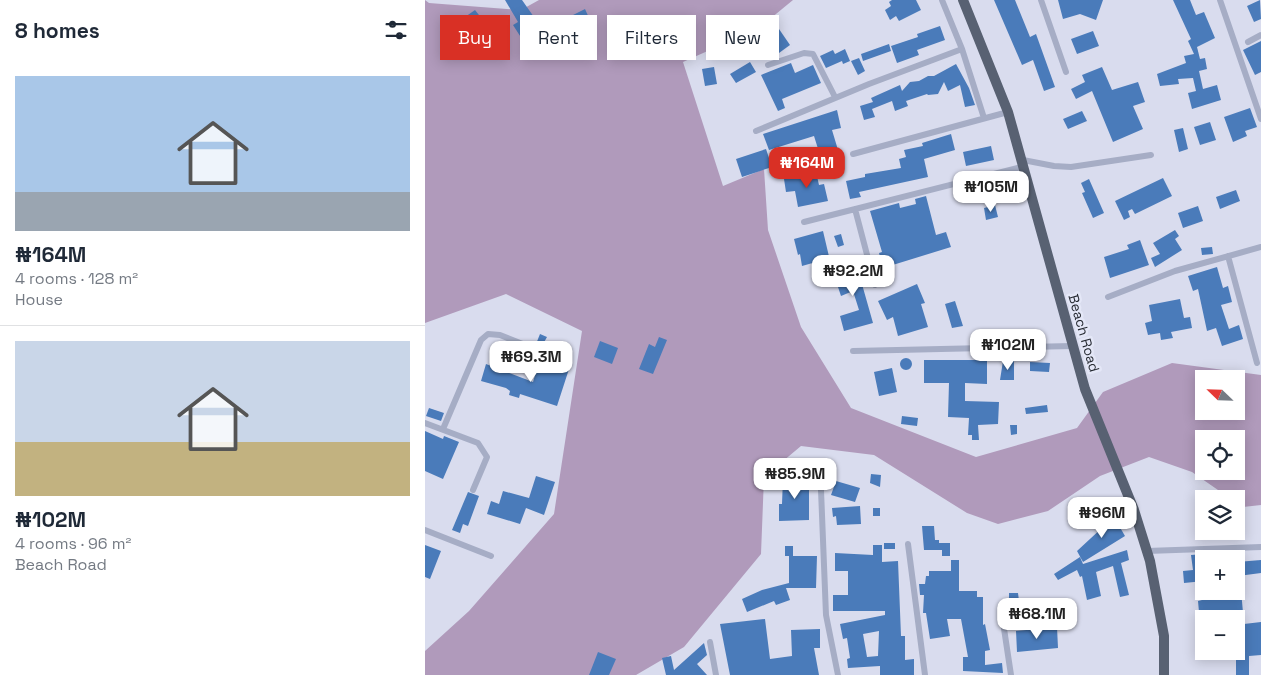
<!DOCTYPE html>
<meta charset="utf-8">
<style>
:root{--surface:#fff;--page:#f2f2f3;--text:#1f2937;--muted:#747a83;--line:#e0e1e3;--accent:#d93025}
body{margin:0;font-family:"Space Grotesk",sans-serif;background:var(--page);color:var(--text);height:100vh;display:flex;flex-direction:column;font-size:19px;white-space:nowrap}
*{box-sizing:border-box;margin:0}
p{font-size:16px;color:var(--muted)}
.icon{flex:none;width:28px;height:28px;fill:none;stroke:currentColor;stroke-width:2;stroke-linecap:round;stroke-linejoin:round}
.map{position:relative;flex:1;overflow:hidden}
.details{display:flex;flex-direction:column;background:var(--surface);width:425px}
.details>*{flex:none}
.hud{position:absolute;left:15px;top:15px;width:475px;height:45px;display:flex;gap:10px}
.needle{width:32px;rotate:293deg}
.buttons{position:absolute;left:770px;top:370px;display:grid;gap:10px}
.buttons a{display:grid;place-items:center;width:50px;height:50px;border-radius:0px;background:var(--surface);box-shadow:0 2px 12px #0003;font-size:25px}
.price{position:absolute;translate:-50% -42px;padding:0 11px;border-radius:10px;background:#fff;color:#222;font-size:16px;line-height:32px;filter:drop-shadow(0 1px 2px #0008)}
.price::after{content:'';position:absolute;left:50%;top:30px;width:15px;height:11px;margin-left:-8px;background:inherit;clip-path:polygon(0 0,100% 0,50% 100%)}
.price.selected{background:var(--accent);color:#fff}
ul{padding:0;list-style:none}
li{display:grid;align-content:center;gap:10px;height:265px;padding:0 15px}
li+li{border-top:1px solid var(--line)}
li span{display:grid;place-items:center;height:155px;border-radius:0px;color:#555}
li>.icon{margin-inline-start:auto}
span .icon{width:90px;height:90px;fill:#fffc;stroke-width:1}
li b{font-size:21px}
h2{display:flex;justify-content:space-between;align-items:center;height:60px;padding:0 15px;font-size:21px}
.pill{padding:0 18px;border-radius:0px;background:var(--surface);box-shadow:0 2px 12px #0003;font-size:18px;line-height:45px}
.pill.selected{background:var(--accent);color:#fff}
main{display:flex;flex:1;min-height:0}
.map>svg:first-child{display:block}
</style>
<main>
<section class="details">
<h2>8 homes<svg class="icon" aria-label="filters" viewBox="0 0 24 24"><path d="M4 7h16M4 17h16"/><circle cx="9" cy="7" r="2"/><circle cx="15" cy="17" r="2"/></svg></h2>
<ul>
<li><span style="background:linear-gradient(#a9c7e8 75%,#9aa5b1 0)"><svg class="icon" aria-label="home" viewBox="0 0 24 24"><path d="M3 11l9-7 9 7M6 9v11h12V9"/></svg></span><div><b>₦164M</b><p>4 rooms · 128 m²</p><p>House</p></div></li>
<li><span style="background:linear-gradient(#c9d6e8 65%,#c2b280 0)"><svg class="icon" aria-label="home" viewBox="0 0 24 24"><path d="M3 11l9-7 9 7M6 9v11h12V9"/></svg></span><div><b>₦102M</b><p>4 rooms · 96 m²</p><p>Beach Road</p></div></li>
</ul>
</section>
<div class="map">
<svg width="836" height="675" viewBox="0 0 836 675">
<rect width="100%" height="100%" fill="#d9dcee"/>
<path fill="#b09abb" fill-rule="evenodd" d="M0,0L4,3L96,10L114,0H368L334,28L258,62L298,186L339,169L343,230L376,327L426,408L551,457L652,428L678,392L747,363L836,375V505L818,507L811,502V499H806L767,472L724,457L675,476L623,511L573,524L542,513L449,455L376,446L339,477L336,554L259,647L211,675H0V651L44,611L129,514L157,331L81,294L0,323ZM779,379H811V411H779ZM779,439H811V471H779Z"/>
<path fill="#4a7bba" fill-rule="evenodd" d="M80,0H97L116,27L97,39L88,25L93,22Z
M467,0H491L496,10L474,21L471,16L465,20L460,10L466,6L464,2Z
M569,0H590L605,37L611,34L630,87L619,91L608,60L597,65Z
M633,0H678L671,20L655,14L638,19Z
M748,0H765L771,15L779,12L790,38L772,47L775,59L780,58L782,69L774,71L778,89L792,85L796,100L767,109L763,93L771,91L768,78L753,79L754,84L735,86L732,74L761,63L759,56L769,54L763,41L766,39Z
M835,0L836,19L829,22L822,6Z
M160,9L165,20L152,27L146,16Z
M50,10L65,29L56,36L43,25L40,17Z
M515,26L520,40L492,50L494,55L472,63L466,46L493,37L492,34Z
M354,29L365,45L354,53L343,37Z
M668,31L674,46L652,54L646,39Z
M47,39L53,47L41,57L35,49Z
M836,41V72L830,75L818,50Z
M464,44L466,51L438,61L436,54Z
M420,49L425,61L418,64L417,61L401,68L395,56L408,50L410,54Z
M434,58L440,71L433,75L426,61Z
M325,62L331,72L311,83L305,74Z
M366,63L370,73L388,65L396,83L357,99L360,108L353,111L336,75Z
M531,64L544,88L550,105L540,107L535,85L523,91L519,82L513,94L503,95L502,94L481,101L483,106L470,111L467,101L447,109L450,117L439,120L435,106L448,102L446,98L475,85L477,91L485,82L494,81L503,76H509Z
M289,67L292,84L280,86L277,69Z
M677,67L687,90L713,82L720,102L708,106L718,129L688,142L667,91L651,99L646,89L660,82L657,75Z
M825,108L832,127L820,131L822,136L808,142L799,117Z
M412,110L416,128L407,130L413,150L395,155L389,136L344,150L338,134Z
M657,111L662,121L643,129L638,119Z
M785,122L791,140L775,145L769,127Z
M758,128L763,149L754,152L749,130Z
M526,134L530,150L499,159L503,177L434,192L436,197L425,199L421,181L440,177V174L476,168L474,159L481,157L479,150L498,146L497,143Z
M566,146L569,160L541,166L538,152Z
M341,149L347,167L317,177L311,159Z
M391,172L394,185L399,184L403,201L373,207L370,191L361,192L359,179Z
M738,178L747,196L710,214L707,209L703,211L705,217L699,220L690,201Z
M664,179L679,213L668,218L657,193L660,192L656,183Z
M811,190L815,201L795,209L791,197Z
M501,196L511,235L521,232L526,247L458,268L454,253L457,252L445,211L474,203L475,208L491,204L490,199Z
M570,205L573,217L561,220L559,208Z
M773,206L778,221L758,228L753,213Z
M750,230L754,236L750,239L757,250L730,267L726,258L735,254L728,243Z
M398,231L406,265L393,269L391,262L377,266L375,254L373,255L369,239Z
M416,234L419,245L413,247L409,236Z
M715,240L724,265L685,278L679,257L704,249L702,245Z
M787,247L788,254L777,255L776,248Z
M426,261L427,265L431,263L448,323L419,331L415,316L434,310L428,291L416,296L408,272L420,268L419,263Z
M792,267L798,288L803,286L807,302L796,305L804,329L814,325L818,339L797,346L791,328L782,331L773,289L768,291L763,276Z
M492,284L500,303L496,304L503,327L473,336L468,317L462,320L453,301Z
M755,299L759,318L765,317L767,328L746,332L748,338L736,340L735,333L723,335L720,323L727,321L724,305Z
M530,301L538,326L527,328L520,304Z
M115,334L122,337L117,346L111,344Z
M234,337L242,340L228,374L214,369L224,344L230,347Z
M175,341L193,348L187,364L169,357Z
M475 364a6 6 0 1 1 12 0a6 6 0 1 1-12 0Z
M499,360H562V384L540,383V401L574,402L573,424L553,425L554,440H547V435H543L544,418L523,417L524,383H499Z
M578,361H589V380H575Z
M114,362L144,369L132,406L95,394L94,398L84,395L85,391L81,388L56,381L61,364L108,382Z
M605,362L625,363L624,372L605,371Z
M467,368L472,392L454,396L449,372Z
M622,405L623,412L601,414L600,408Z
M4,408L19,413L16,421L1,416Z
M477,416L493,418L492,426L476,424Z
M585,425H592V434L586,435Z
M0,431L18,439L19,436L34,442L18,479L0,471Z
M446,474L456,475L455,487L445,483Z
M111,476L130,482L119,515L101,508L95,524L62,514L66,501L74,504L78,491L104,498Z
M358,478H384V520L354,521V504H357Z
M411,481L435,488L430,502L406,495Z
M43,492L54,496L43,526L38,524L35,533L27,530Z
M435,506L436,524L412,525L411,516L408,517L407,508Z
M448,508H455V516H448Z
M692,514L696,519L693,524L700,536L658,562L652,551Z
M497,526H509L510,540H514V543H525V556H517V550H499Z
M459,543H470V549H459Z
M0,545L16,551L5,579L0,577Z
M448,545H457V562L473,561L476,636H480V660L489,659V675H455V666L423,668L422,659L425,658L422,638L418,639L415,624L460,615V611H408V595H423V571H410V553L448,555ZM454,631L453,656L442,657L438,634Z
M360,546H368V556H392L391,588H361L365,600L351,605L349,601L322,612L317,599L337,590L364,583V556H360Z
M702,550L704,560L696,563L704,595L695,597L688,566L671,572L676,596L662,600L657,576L655,577L652,570L633,580L629,574L655,557L658,564Z
M779,554V581L759,583L758,571L768,570L766,555Z
M526,560H534V591H552V597H558V625L560,624L565,650L560,651V665L577,663L578,673L538,671V657H543L536,619H522L525,636L505,639L501,613H498L499,595H495L494,584H500L501,576H504V571H526Z
M836,560V573L813,576L812,562Z
M816,590L819,624L836,622V655L824,656V675H811V616L778,618V611L774,612L773,601L777,600L776,593Z
M584,593H593L594,601L584,602Z
M340,619L345,659L367,656L366,630L395,629V648H389L394,675H305L295,624Z
M632,627L633,648L592,652L591,631Z
M279,643L282,655L272,664L282,675H241L237,658L246,656L249,670Z
M173,652L191,659L184,675H164Z"/>
<g fill="none" stroke-linecap="round" stroke-linejoin="round">
<path stroke="#a6adc5" stroke-width="6" d="M517,0L537,49L559,118
M616,0L641,72
M795,0L836,119
M823,42L836,35
M343,65L379,53L388,54L410,97
M331,131L444,84L537,49
M428,154L583,112
M598,160L629,166L646,167L726,155
M430,209L450,285
M379,222L600,166
M803,256L832,363
M683,297L750,271L836,247
M428,351L647,346
M0,423L53,443L62,457L48,490
M18,429L56,340L63,334L75,335L138,360
M395,465L401,615L413,675
M0,530L66,556
M483,544L500,675
M722,551L836,547
M578,622L586,675
M285,642L291,675"/>
<path stroke="#586172" stroke-width="10" d="M538,0L583,112L660,389L709,510L725,561L739,636V675"/>
</g>
<g text-anchor="middle" stroke-width="5" stroke-linejoin="round" paint-order="stroke">
<g font-size="14" fill="#262a32" stroke="#e4e7f7">
<text transform="translate(659 333) rotate(74)" y="5">Beach Road</text>
</g>
</g>
</svg>
<div class="buttons">
<a><svg class="needle" viewBox="-14 -14 28 28"><path d="M0-13l5 13h-10z" fill="#e53935"/><path d="M0 13l5-13h-10z" fill="#747a83"/></svg></a>
<a><svg class="icon" aria-label="locate" viewBox="0 0 24 24"><circle cx="12" cy="12" r="6"/><path d="M12 2v4M12 18v4M2 12h4M18 12h4"/></svg></a>
<a><svg class="icon" aria-label="layers" viewBox="0 0 24 24"><path d="M12 4l9 5-9 5-9-5zM3 14l9 5 9-5"/></svg></a>
<a>+</a>
<a>−</a>
</div>
<b class="price selected" style="left:382px;top:189px">₦164M</b>
<b class="price" style="left:566px;top:213px">₦105M</b>
<b class="price" style="left:428px;top:297px">₦92.2M</b>
<b class="price" style="left:583px;top:371px">₦102M</b>
<b class="price" style="left:106px;top:383px">₦69.3M</b>
<b class="price" style="left:370px;top:500px">₦85.9M</b>
<b class="price" style="left:677px;top:539px">₦96M</b>
<b class="price" style="left:612px;top:640px">₦68.1M</b>
<div class="hud">
<a class="pill selected">Buy</a>
<a class="pill">Rent</a>
<a class="pill">Filters</a>
<a class="pill">New</a>
</div>
</div>
</main>
